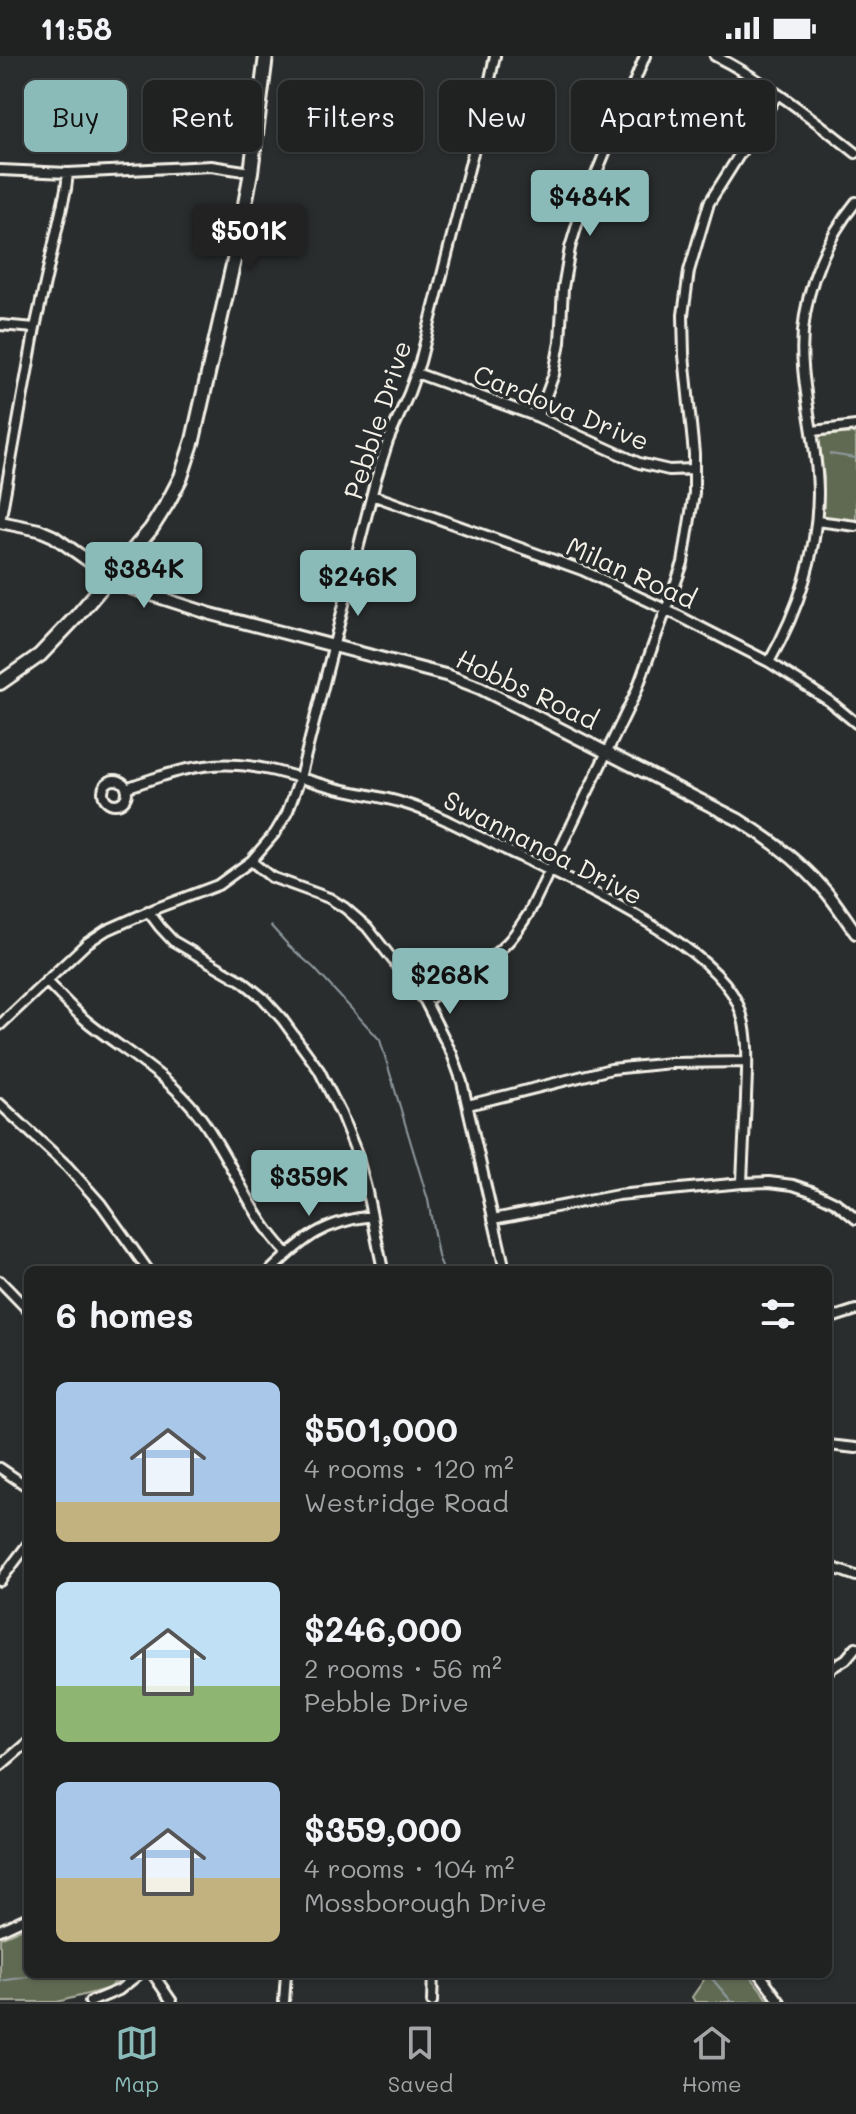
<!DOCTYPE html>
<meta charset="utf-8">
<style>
:root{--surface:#202222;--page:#2d2f2f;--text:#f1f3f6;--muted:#a2a4a5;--line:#3d3f40;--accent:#8bbbb9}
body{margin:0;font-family:Mali,sans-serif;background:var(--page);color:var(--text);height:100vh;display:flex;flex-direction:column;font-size:30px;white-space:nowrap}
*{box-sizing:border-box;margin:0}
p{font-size:26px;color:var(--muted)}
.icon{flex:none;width:44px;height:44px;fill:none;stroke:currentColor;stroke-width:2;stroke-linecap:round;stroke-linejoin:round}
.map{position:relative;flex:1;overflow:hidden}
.panel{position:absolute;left:24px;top:1210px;width:808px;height:712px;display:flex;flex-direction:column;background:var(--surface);border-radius:12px;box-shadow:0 2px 6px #0004,0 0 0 2px var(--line)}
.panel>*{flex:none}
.banner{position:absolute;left:24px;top:24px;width:808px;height:72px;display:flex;gap:16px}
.price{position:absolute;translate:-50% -68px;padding:0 18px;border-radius:8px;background:var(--accent);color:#111;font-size:26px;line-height:52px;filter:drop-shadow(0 2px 4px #0008)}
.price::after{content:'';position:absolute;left:50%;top:48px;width:24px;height:18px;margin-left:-12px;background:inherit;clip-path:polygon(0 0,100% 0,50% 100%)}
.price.selected{background:#222;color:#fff}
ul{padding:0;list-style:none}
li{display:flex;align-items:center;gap:24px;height:200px;padding:0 32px}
li span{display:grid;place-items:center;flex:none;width:224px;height:160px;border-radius:12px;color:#555}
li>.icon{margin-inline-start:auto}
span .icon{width:96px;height:96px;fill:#fffc;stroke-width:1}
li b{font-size:34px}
h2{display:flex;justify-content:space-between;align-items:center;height:96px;padding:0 32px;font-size:34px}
.tag{padding:0 28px;border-radius:12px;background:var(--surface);box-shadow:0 2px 6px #0004,0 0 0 2px var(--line);font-size:28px;line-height:72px}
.tag.selected{background:var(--accent);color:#111}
.status{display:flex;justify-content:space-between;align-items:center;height:56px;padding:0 40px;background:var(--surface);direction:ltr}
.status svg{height:22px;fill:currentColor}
.dock{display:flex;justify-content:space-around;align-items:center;height:112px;border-top:2px solid var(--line);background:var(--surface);font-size:22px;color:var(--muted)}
.dock a{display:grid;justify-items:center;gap:4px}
.dock .selected{color:var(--accent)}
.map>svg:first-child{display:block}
</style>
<div class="status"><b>11:58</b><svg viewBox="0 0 49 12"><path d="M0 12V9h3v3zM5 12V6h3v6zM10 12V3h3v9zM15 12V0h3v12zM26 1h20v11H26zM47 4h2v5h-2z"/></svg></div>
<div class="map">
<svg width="856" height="1946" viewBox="0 0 856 1946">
<rect width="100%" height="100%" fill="#2a2d2e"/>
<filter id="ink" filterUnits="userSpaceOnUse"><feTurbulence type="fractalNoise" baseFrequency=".0125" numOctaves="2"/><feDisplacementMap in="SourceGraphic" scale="16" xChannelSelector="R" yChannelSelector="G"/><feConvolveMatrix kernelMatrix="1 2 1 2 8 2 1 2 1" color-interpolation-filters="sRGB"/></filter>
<g filter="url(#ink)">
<path fill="#606b52" stroke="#aaae9d" stroke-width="2" d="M856,377V465L822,461L824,422L819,380Z
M28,1870V1918H125L107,1933L57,1946H0V1882Z
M708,1918H749L770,1946H695L692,1941Z"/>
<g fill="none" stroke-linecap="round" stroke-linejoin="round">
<path stroke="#8f9a9f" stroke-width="2" d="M830,398L856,402
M271,870L289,890L314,912L380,984L428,1144L438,1200L443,1214
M708,1918L732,1946
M0,1925L35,1920H46L51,1918"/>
<defs>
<path id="minor" d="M715,0C765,25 812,62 856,97
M0,114L68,117L211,110L251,116
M0,269L35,272
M416,317L538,361L639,407L669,414L693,413
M538,361L554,318L560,286L563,232L570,192L582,152L645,0
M813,375L856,370
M372,439L582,514L667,554L769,606L829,645L856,667
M817,465L856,470
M0,466L35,272L66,133L68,117
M769,606C798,555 817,497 818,438C818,394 806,353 803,310C798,252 819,191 856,146
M103 736a12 12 0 1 1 24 0a12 12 0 1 1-24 0Z
M126,732C163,719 198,706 238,709C269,711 302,723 332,731C355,737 380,740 403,747C439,758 473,778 508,795C569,824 708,885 737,946C751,976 747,1010 746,1042C745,1070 743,1098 742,1127
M251,805L271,821L329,842L345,852L367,871L425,945L452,998L462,1026L505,1214
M148,855L160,871L173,885L242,925L263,942L282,963L319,1014L341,1058L357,1098L367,1136L383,1214
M46,925C60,939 74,955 90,968C127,997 169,1020 198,1058C232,1102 248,1158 288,1198
M425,945C453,928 483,911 507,887C515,879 522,867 529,857L636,636L683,507L694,437V398L684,299L683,259L689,215L709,147L777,39
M0,969L87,887L105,875L157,852L218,829L251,805L275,777L287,757L300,722L375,426L388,385L409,337L420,306L480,69L495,0
M0,1048L67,1110L101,1148L148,1214
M468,1049L611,1013L671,1007L747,1006
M493,1163L618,1139L742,1127L769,1126L793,1129L814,1136L835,1146L856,1163
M271,1214C305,1181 324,1166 372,1160
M0,1225L28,1254
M828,1263L856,1254
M828,1389L856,1392
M0,1412L28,1431
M828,1510L856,1520
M0,1525L28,1488
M828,1614L846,1603L856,1591
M0,1710L28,1686
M0,1874L28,1861
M153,1918L172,1946
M760,1918L780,1946
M90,1946L119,1934L139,1918
M284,1946L286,1918
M432,1946L433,1918"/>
<path id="tertiary" d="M0,466L39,474L53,480L124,530L211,558L449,620L480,632L739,764C770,783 798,804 822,831C835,845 845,862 856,877"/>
<path id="secondary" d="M0,627L40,599L77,560L151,473L168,446L181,421L193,384L237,191L251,116L266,0"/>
</defs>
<use href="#minor" stroke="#f4f1e8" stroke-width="14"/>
<use href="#tertiary" stroke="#f4f1e8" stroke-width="16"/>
<use href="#secondary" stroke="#f4f1e8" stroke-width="18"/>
<use href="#minor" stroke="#2a2d2e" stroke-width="8"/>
<use href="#tertiary" stroke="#2a2d2e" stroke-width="10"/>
<use href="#secondary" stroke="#2a2d2e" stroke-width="12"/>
</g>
</g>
<g text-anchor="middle" stroke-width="7" stroke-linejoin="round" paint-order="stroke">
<g font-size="26" fill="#f4f1e8" stroke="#2a2d2e">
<text transform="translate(561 352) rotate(22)" y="9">Cardova Drive</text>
<text transform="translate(378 364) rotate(-72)" y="9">Pebble Drive</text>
<text transform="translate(631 517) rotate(24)" y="9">Milan Road</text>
<text transform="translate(527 634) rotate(25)" y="9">Hobbs Road</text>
<text transform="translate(543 792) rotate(27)" y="9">Swannanoa Drive</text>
</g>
</g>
</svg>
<b class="price" style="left:590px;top:182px">$484K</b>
<b class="price selected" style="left:249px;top:216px">$501K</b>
<b class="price" style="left:144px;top:554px">$384K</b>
<b class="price" style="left:358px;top:562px">$246K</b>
<b class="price" style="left:450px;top:960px">$268K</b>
<b class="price" style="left:309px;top:1162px">$359K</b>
<div class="banner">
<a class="tag selected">Buy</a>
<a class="tag">Rent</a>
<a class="tag">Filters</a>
<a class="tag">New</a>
<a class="tag">Apartment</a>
</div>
<section class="panel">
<h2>6 homes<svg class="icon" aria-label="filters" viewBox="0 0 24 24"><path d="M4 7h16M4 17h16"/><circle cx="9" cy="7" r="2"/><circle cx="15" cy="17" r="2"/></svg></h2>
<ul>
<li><span style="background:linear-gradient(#a9c7e8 75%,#c2b280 0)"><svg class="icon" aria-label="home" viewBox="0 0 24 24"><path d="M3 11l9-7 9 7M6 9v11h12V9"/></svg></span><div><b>$501,000</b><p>4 rooms · 120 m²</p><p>Westridge Road</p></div></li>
<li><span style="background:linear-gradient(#bfe0f5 65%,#8fb573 0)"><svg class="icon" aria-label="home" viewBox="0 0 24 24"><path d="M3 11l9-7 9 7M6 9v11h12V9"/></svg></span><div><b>$246,000</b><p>2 rooms · 56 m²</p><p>Pebble Drive</p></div></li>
<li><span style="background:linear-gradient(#a9c7e8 60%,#c2b280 0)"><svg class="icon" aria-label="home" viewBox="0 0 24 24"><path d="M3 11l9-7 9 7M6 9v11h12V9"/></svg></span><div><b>$359,000</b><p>4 rooms · 104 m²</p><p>Mossborough Drive</p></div></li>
</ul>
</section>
</div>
<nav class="dock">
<a class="selected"><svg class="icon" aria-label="map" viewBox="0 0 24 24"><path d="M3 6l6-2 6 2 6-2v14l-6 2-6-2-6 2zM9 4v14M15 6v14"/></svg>Map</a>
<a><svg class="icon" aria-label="saved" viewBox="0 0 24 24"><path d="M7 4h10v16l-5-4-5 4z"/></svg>Saved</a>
<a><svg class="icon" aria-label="home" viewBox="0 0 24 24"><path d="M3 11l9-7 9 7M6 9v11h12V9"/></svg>Home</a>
</nav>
